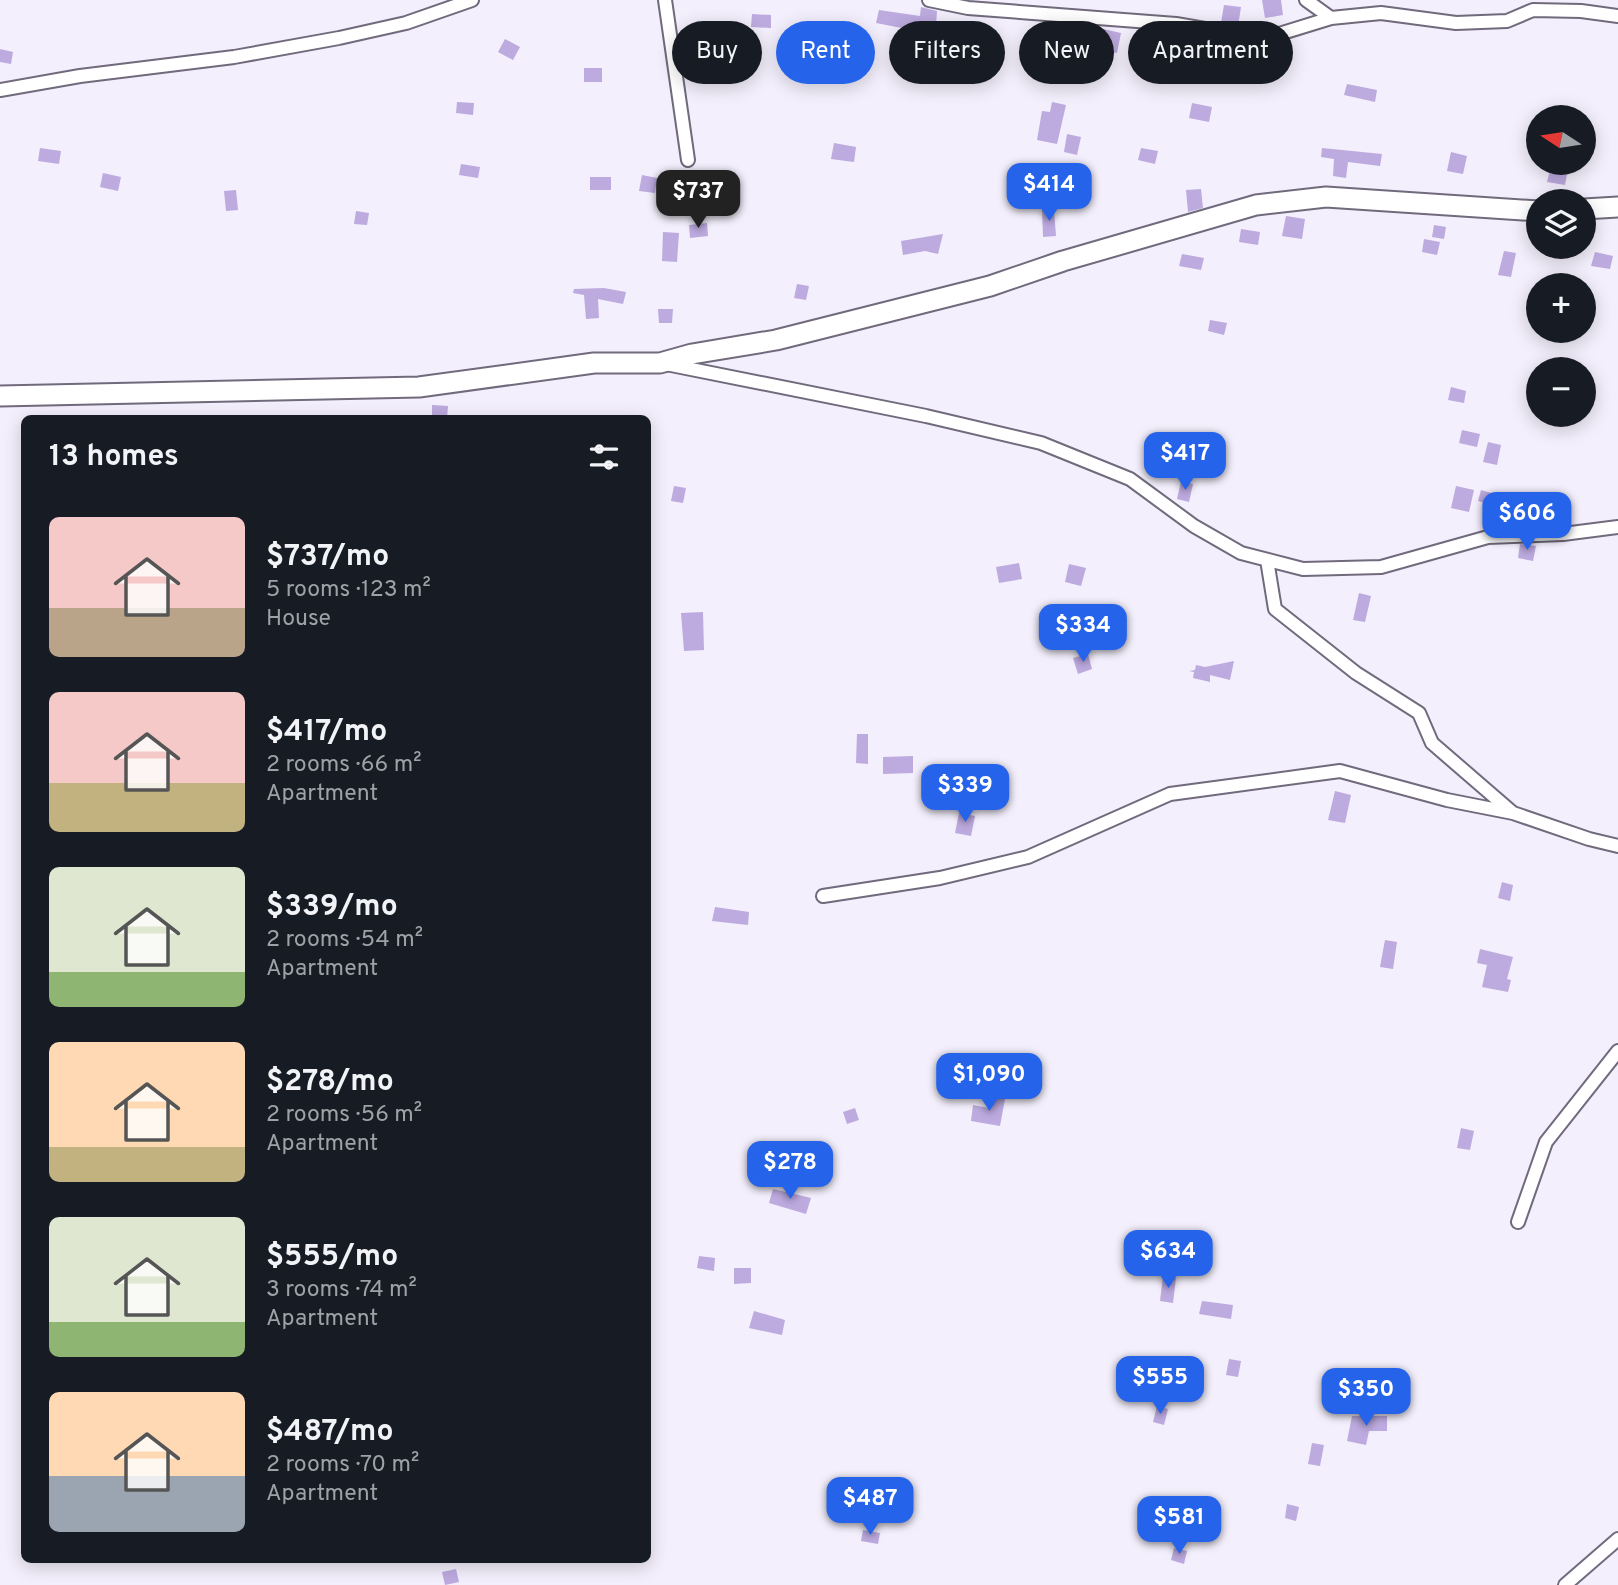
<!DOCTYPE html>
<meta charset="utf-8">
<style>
:root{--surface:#171b24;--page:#242831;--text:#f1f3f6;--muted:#9ea1a6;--accent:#2563eb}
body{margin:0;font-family:Overpass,sans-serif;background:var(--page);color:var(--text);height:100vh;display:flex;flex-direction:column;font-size:26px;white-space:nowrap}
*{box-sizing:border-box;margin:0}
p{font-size:23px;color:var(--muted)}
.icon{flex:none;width:38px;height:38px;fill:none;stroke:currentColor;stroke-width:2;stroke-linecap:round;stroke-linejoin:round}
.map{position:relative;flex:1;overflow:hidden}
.details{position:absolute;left:21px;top:415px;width:630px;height:1148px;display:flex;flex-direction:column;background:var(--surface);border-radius:10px;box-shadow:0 4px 18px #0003}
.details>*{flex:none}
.banner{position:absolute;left:672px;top:21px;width:665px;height:63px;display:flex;gap:14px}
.needle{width:46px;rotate:282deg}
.buttons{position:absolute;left:1526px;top:105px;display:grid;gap:14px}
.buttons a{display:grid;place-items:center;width:70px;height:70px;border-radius:50%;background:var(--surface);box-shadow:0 4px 18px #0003;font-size:35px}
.price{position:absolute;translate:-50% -60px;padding:0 16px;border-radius:14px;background:var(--accent);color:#fff;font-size:23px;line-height:46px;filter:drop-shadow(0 2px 4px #0008)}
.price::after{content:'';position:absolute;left:50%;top:42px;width:21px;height:16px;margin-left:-10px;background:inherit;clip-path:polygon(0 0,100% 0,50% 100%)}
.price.current{background:#222;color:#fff}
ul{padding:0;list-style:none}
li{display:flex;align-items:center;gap:21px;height:175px;padding:0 28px}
li span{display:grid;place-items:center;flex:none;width:196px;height:140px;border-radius:10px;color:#555}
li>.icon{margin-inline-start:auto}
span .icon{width:84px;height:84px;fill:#fffc;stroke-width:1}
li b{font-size:30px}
h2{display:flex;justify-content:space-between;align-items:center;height:84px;padding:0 28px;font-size:30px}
.tag{padding:0 24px;border-radius:32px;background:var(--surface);box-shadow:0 4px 18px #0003;font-size:24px;line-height:63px}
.tag.current{background:var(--accent);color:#fff}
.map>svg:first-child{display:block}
</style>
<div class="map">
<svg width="1618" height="1585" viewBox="0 0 1618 1585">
<rect width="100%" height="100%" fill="#f3effc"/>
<path fill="#bdaadf" d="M1262,0H1281L1283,15L1265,18Z
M1224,5L1241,7L1238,26L1221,23Z
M921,7L937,11L935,41L919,39L911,73L898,70L907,29L876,23L879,10L920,16Z
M752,14L771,15V28L751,27Z
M1103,29L1121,33L1117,53L1099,50Z
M505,39L520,47L513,60L498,52Z
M710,44L717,71L696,76L689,49Z
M1048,44L1068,47L1064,65L1075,68L1072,80L1029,70L1032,56L1046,59Z
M0,49L13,52L11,64L0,62Z
M584,68H602V82H584Z
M1347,84L1377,90L1375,102L1344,95Z
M457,102L474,103L473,115L456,113Z
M1052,102L1066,105L1057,144L1037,140L1042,111L1050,112Z
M1192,103L1212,107L1209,122L1189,118Z
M1067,134L1081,137L1077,155L1064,152Z
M834,143L856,147L854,162L831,159Z
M40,148L61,151L59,164L38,161Z
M1141,148L1158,151L1155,164L1138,160Z
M1322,148L1382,154L1380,166L1348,162L1346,178L1333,176L1334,159L1321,157Z
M1451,152L1467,156L1463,174L1447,171Z
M461,164L480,167L478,178L459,175Z
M1551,166L1568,169L1565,185L1547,182Z
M103,173L121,177L118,191L100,187Z
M642,175L657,178L655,193L639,191Z
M590,177H611V190H590Z
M1201,189L1203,208L1188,212L1186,190Z
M236,190L238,210L226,211L224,191Z
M1042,210H1054L1056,236L1043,237Z
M356,211L369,213L367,225L354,224Z
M1286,216L1305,219L1302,239L1282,236Z
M707,223L708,236L690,238L689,225Z
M1434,225L1446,227L1444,239L1432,237Z
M1241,229L1260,232L1258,245L1239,242Z
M663,232L679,233L677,262L662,261Z
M943,234L938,254L925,251L903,255L901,241Z
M1424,239L1440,242L1437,255L1422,252Z
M1504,251L1516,253L1511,277L1498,275Z
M1595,252L1613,256L1610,269L1591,266Z
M1182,254L1204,258L1201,270L1179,266Z
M797,284L809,286L806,300L794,298Z
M604,288L626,292L623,304L598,299L599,318L586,319L584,295L573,293L574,289Z
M658,309H673L672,323H659Z
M1210,320L1227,323L1224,335L1208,331Z
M1451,387L1466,391L1464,403L1448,400Z
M432,405L448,406L447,418H432Z
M1462,430L1480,434L1477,447L1459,443Z
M1488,442L1501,445L1497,465L1483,462Z
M1181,482L1193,484L1189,502L1177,499Z
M674,486L686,488L683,503L671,501Z
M1456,486L1474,490L1469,512L1451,508Z
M1481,490L1495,494L1492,505L1478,501Z
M1520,544L1536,546L1533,561L1518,558Z
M1019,563L1022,579L999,583L996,567Z
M1069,564L1086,568L1081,586L1065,582Z
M1359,593L1371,596L1365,622L1353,620Z
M703,612L704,650L684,651L681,613Z
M1088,654L1092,669L1078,674L1073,658Z
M1234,661L1230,680L1210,675V682L1193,678L1194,672L1189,671L1195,670L1196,665L1205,667Z
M857,734H868V764L856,763Z
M913,756V773L883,774V757Z
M1335,791L1351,795L1345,823L1328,820Z
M959,813L975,816L971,836L955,833Z
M1502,882L1513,885L1510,901L1498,898Z
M715,907L749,912L748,925L712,921Z
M1385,940L1397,942L1393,969L1380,967Z
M1480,949L1513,957L1507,979L1511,980L1508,992L1482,987L1487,965L1477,963Z
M991,1097L1005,1099L1000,1126L971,1121L973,1105L989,1108Z
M855,1108L859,1120L847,1124L843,1112Z
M1461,1128L1474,1131L1470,1150L1457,1148Z
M773,1189L811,1198L806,1214L769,1203Z
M699,1256L715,1258L714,1271L697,1268Z
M734,1268H751V1283L734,1284Z
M1163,1276L1176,1278L1173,1303L1160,1301Z
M1202,1301L1233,1305L1231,1319L1199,1314Z
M754,1311L785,1320L782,1335L749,1328Z
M1229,1359L1241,1361L1238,1377L1226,1375Z
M1157,1406L1168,1409L1164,1425L1153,1422Z
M1352,1416H1387V1431H1369L1366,1445L1347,1441Z
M1312,1443L1324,1445L1320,1466L1308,1464Z
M1287,1504L1299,1507L1296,1521L1285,1518Z
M863,1530L880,1533L878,1544L861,1541Z
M1174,1548L1187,1551L1184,1564L1171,1560Z
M456,1569L459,1582L445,1585L442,1572Z"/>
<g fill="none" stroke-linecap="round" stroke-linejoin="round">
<defs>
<path id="street" d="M665,0L688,160
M929,0L968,8L1176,24L1263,39L1331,18L1381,13L1456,23L1507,21L1533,10L1581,11L1618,16
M1306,0L1331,18
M0,90L80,76L234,57L339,38L406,23L472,0
M666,364L926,416L1041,443L1130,479L1194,526L1241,553L1303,569L1381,567L1488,537L1563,534L1618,527
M1267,560L1275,609L1356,673L1419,713L1432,743L1513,813
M823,896L940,878L1028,857L1170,794L1340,771L1447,800L1513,813L1589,839L1618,846
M1518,1222L1546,1142L1618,1051
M1565,1585L1618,1539"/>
<path id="secondary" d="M1584,209L1618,207
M0,396L419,387L594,363H660L692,354L776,340L990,286L1063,261L1256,205L1326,197L1538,211"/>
</defs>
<use href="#street" stroke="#706a7c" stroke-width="16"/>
<use href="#secondary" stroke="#706a7c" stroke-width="23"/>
<use href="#street" stroke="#fff" stroke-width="12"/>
<use href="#secondary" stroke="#fff" stroke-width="19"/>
</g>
</svg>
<div class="buttons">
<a><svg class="needle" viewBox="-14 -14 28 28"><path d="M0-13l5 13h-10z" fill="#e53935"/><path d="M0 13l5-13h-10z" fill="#9ea1a6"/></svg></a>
<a><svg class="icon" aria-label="layers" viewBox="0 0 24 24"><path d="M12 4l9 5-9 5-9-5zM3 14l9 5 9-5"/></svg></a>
<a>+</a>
<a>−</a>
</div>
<b class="price" style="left:1049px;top:223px">$414</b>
<b class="price current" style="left:698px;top:230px">$737</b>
<b class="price" style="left:1185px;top:492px">$417</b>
<b class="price" style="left:1527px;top:552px">$606</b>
<b class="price" style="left:1083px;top:664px">$334</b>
<b class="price" style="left:965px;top:824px">$339</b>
<b class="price" style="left:989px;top:1113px">$1,090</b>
<b class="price" style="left:790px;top:1201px">$278</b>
<b class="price" style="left:1168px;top:1290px">$634</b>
<b class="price" style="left:1160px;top:1416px">$555</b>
<b class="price" style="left:1366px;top:1428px">$350</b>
<b class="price" style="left:870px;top:1537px">$487</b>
<b class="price" style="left:1179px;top:1556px">$581</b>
<div class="banner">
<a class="tag">Buy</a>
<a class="tag current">Rent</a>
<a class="tag">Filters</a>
<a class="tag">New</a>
<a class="tag">Apartment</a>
</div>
<section class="details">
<h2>13 homes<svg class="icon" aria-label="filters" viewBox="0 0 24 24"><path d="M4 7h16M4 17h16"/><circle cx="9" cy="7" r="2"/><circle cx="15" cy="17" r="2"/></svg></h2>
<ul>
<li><span style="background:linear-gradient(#f6c9c9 65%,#b9a48a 0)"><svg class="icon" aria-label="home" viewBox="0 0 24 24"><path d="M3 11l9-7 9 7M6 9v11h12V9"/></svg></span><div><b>$737/mo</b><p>5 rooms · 123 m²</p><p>House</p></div></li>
<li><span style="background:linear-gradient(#f6c9c9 65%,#c2b280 0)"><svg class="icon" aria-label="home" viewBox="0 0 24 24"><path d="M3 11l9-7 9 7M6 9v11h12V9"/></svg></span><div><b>$417/mo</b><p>2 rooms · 66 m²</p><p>Apartment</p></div></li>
<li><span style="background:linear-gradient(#dfe7d0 75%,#8fb573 0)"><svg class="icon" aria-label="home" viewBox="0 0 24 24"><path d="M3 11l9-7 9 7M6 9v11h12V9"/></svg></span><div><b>$339/mo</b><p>2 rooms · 54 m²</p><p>Apartment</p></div></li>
<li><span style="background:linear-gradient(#ffd9b3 75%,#c2b280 0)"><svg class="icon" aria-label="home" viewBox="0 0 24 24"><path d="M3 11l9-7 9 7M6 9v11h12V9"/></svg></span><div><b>$278/mo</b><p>2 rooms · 56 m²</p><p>Apartment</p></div></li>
<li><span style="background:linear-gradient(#dfe7d0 75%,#8fb573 0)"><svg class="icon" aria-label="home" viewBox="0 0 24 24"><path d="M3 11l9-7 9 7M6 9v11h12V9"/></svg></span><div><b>$555/mo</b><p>3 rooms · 74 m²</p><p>Apartment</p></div></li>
<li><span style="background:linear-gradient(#ffd9b3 60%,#9aa5b1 0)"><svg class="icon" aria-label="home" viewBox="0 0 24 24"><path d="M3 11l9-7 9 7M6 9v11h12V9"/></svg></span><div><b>$487/mo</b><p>2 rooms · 70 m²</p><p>Apartment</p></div></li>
</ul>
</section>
</div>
